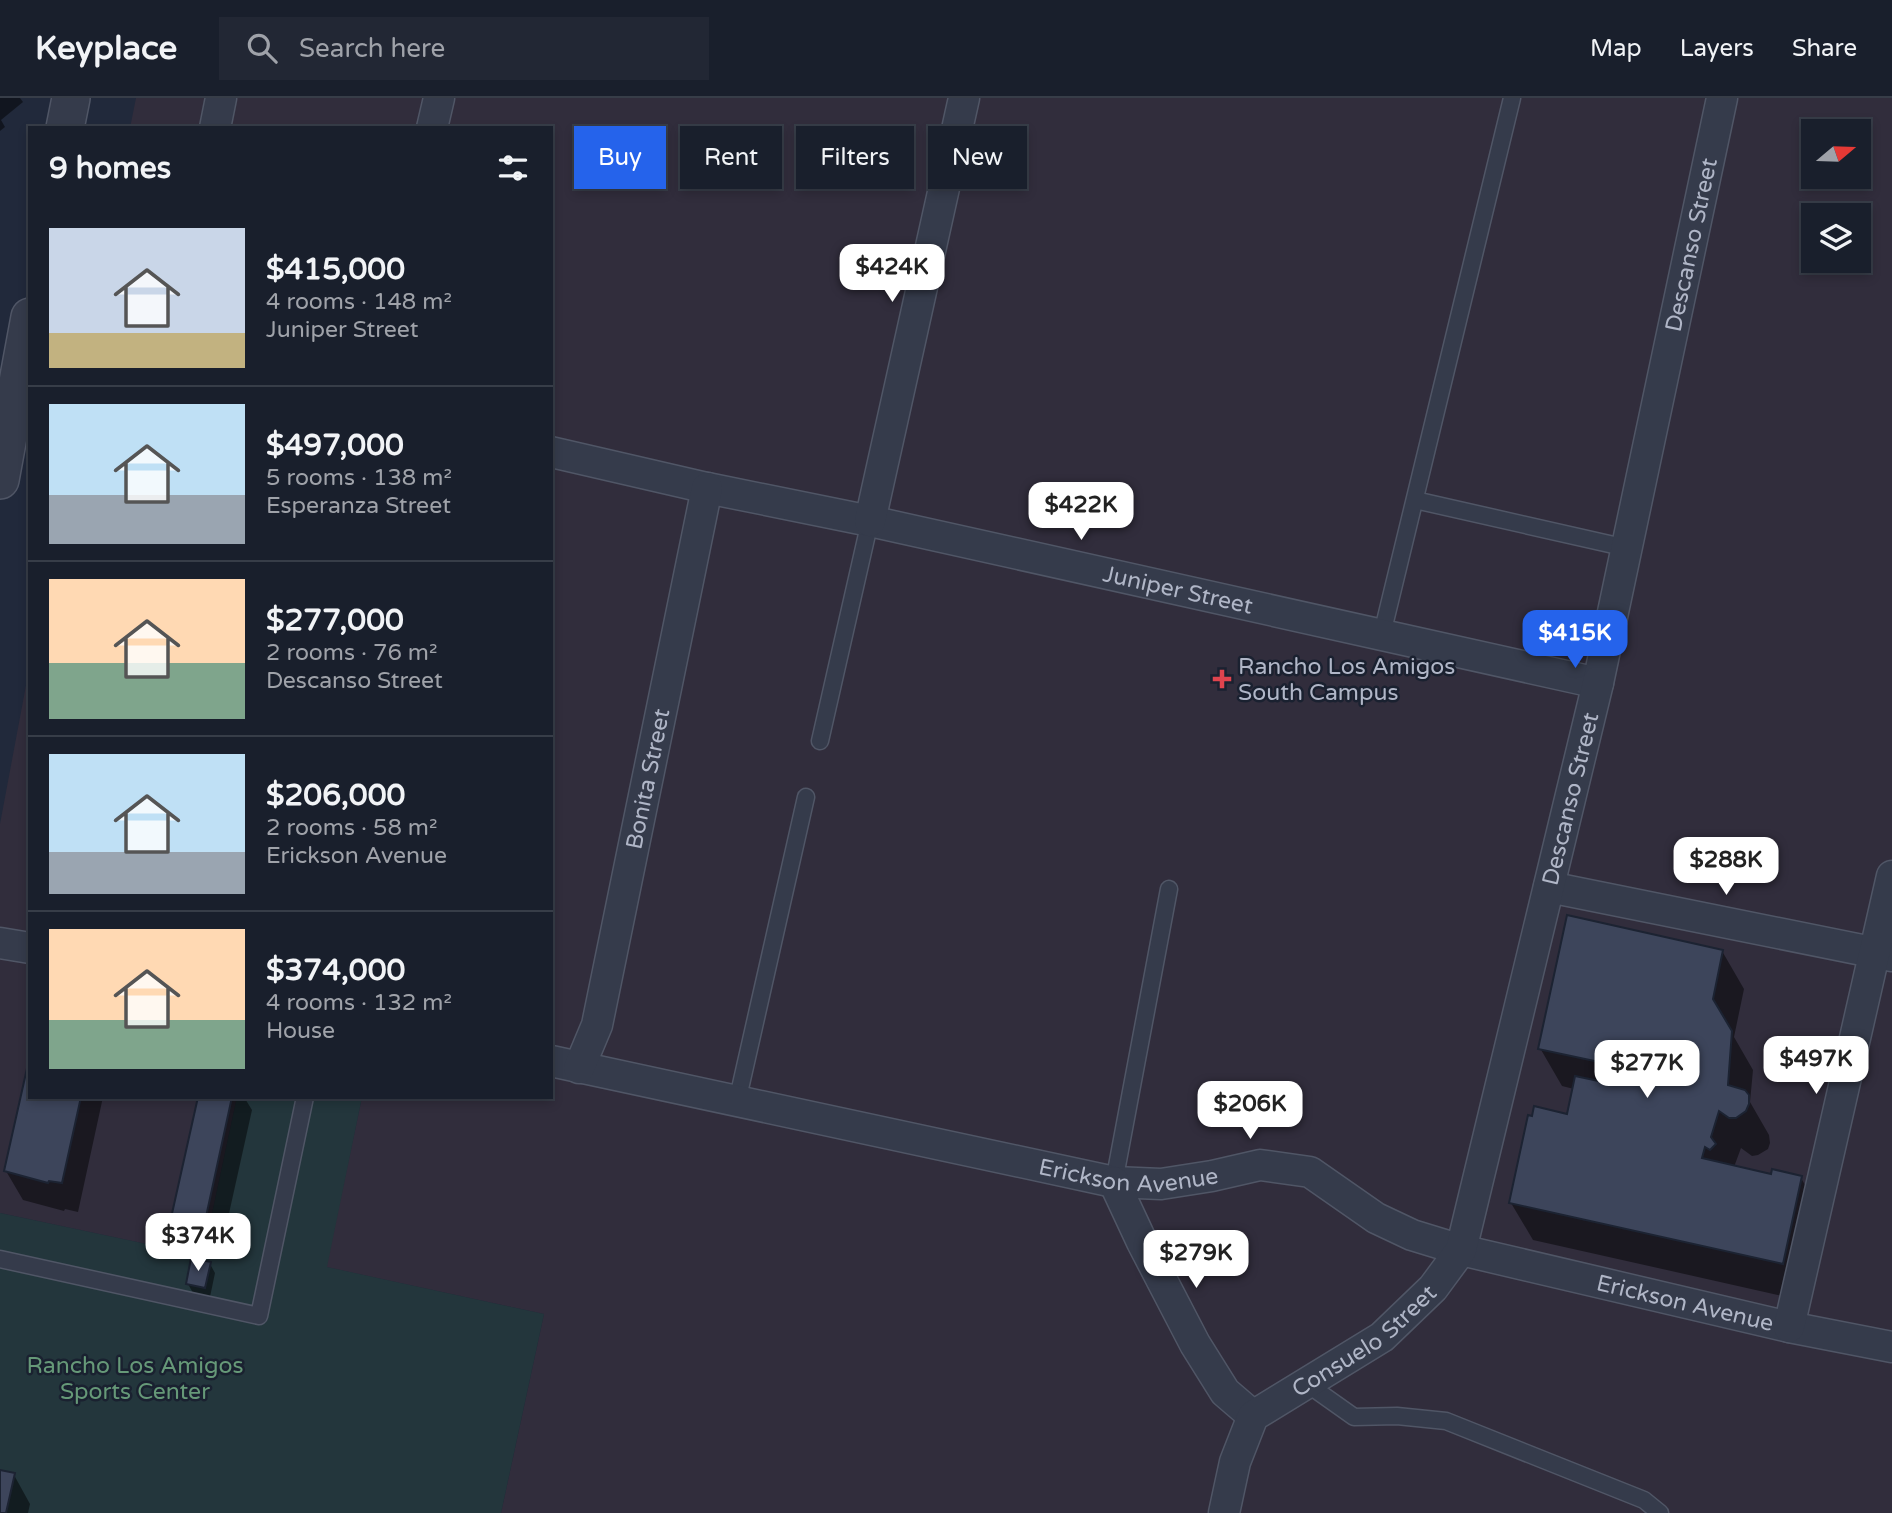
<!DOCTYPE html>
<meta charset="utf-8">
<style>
:root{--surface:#191f2c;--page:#222734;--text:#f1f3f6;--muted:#9fa2a9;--line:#373d48;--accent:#2563eb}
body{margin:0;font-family:"Varela Round",sans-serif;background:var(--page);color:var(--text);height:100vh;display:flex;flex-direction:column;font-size:26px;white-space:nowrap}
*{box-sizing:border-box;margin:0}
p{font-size:23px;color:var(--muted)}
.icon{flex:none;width:38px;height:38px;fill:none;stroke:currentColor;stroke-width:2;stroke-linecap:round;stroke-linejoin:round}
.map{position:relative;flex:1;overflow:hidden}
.drawer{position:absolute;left:28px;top:28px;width:525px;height:973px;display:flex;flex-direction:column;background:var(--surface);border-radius:0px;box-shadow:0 4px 10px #0003,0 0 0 2px var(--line)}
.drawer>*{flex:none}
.banner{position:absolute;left:574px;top:28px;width:665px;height:63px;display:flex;gap:14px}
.needle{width:46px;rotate:71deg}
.tools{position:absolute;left:1801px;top:21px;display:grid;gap:14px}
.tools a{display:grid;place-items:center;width:70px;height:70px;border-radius:0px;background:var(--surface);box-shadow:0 4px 10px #0003,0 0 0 2px var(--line);font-size:35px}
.price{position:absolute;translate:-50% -60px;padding:0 16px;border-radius:14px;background:#fff;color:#222;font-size:23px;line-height:46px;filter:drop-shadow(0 2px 4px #0008)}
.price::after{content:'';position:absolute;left:50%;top:42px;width:21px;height:16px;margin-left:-10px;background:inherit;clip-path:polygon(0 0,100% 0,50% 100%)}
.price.on{background:var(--accent);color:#fff}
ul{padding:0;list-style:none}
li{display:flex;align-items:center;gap:21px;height:175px;padding:0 21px}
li+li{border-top:2px solid var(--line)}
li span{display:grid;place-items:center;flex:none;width:196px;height:140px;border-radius:0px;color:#555}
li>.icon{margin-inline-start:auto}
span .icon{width:84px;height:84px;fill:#fffc;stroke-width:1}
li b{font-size:30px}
h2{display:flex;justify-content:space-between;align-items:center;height:84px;padding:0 21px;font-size:30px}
.chip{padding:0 24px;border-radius:0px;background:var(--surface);box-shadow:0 4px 10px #0003,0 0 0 2px var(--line);font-size:24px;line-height:63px}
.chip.on{background:var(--accent);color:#fff}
header{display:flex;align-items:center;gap:42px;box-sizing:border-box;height:98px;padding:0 35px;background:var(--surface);border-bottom:2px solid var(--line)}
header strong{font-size:33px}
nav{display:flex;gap:38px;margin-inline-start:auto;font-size:24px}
.search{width:490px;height:63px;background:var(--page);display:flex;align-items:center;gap:18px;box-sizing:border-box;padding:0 24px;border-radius:0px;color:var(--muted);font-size:26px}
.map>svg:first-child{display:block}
</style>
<header>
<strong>Keyplace</strong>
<div class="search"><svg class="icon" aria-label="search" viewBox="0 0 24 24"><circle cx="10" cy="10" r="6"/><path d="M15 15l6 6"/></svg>Search here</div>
<nav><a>Map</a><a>Layers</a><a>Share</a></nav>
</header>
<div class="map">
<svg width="1892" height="1415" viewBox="0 0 1892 1415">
<rect width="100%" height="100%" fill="#21293b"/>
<path fill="#312d3c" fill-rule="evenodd" d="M136,0H1892V1415H501L544,1216L326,1169L362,999H551V30H130ZM1813,33H1858V79H1813ZM1813,117H1858V163H1813Z
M30,566V999H237L203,1158L0,1115V726Z"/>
<path fill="#23363c" d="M237,999H362L327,1169L544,1216L501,1415H0V1115L203,1158Z"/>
<path fill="#0007" d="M0,0H20L23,4L1,22L5,29L0,33Z
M1722,853L1744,891L1734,939L1753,972L1750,1004L1769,1037L1770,1045L1768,1051L1758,1057L1752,1058L1741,1050L1734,1069L1772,1078L1801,1080L1823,1118L1805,1203L1533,1142L1511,1105L1568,1018L1574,991L1562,988L1540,950Z
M30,999H103L78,1114L65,1111L64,1113L23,1102L6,1073Z
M200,999H244L252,1012L220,1156L190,1149L173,1120Z
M210,1166L215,1175L210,1199L193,1195L188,1186Z
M0,1374L14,1377L30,1406L28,1415H0Z"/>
<path fill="#3d455b" stroke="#1c2332" stroke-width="2" d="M1567,817L1723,852L1713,901L1732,933L1728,987L1745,992L1749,997V1006L1746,1013L1736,1020H1729L1719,1013L1711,1039L1716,1046L1710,1052L1705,1049L1702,1060L1771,1076L1772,1071L1802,1078L1783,1166L1509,1105L1528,1017L1532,1018L1534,1008L1567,1016L1575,978L1599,983L1604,965L1538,951Z
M30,957V999H81L62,1085L49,1083L48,1085L4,1073Z
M198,999H232L204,1128L171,1120Z
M191,1160L211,1164L205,1190L186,1186Z
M0,1372L15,1375L6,1415H0Z"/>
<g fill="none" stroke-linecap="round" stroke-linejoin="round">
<defs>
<path id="service" d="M1415,402L1627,450
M1382,536L1512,0
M820,643L870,423
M737,1004L806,699
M1114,1084L1169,791
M0,1161L259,1218L305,999
M1306,1285L1354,1319L1397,1318L1446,1323L1644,1402L1660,1415"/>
<g id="minor">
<path d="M215,30L221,0"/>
<path d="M432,30L439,0"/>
<path id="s1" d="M551,354L707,390L870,423L1598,585"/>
<path d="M870,423L964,0"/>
<path d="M1549,789L1892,858"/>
<path d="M0,845L30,850"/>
<path id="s2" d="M551,963L1114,1084L1161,1086L1212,1078L1260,1067L1310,1074L1376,1120L1412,1137L1461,1152L1789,1229L1892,1249"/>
<path id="s3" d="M579,970L597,927L707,390"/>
<path d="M1114,1084L1142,1144L1195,1246L1225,1294L1253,1318"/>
<path d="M1789,1229L1892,778"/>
<path id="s4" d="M1224,1415L1235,1364L1253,1318L1382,1239L1433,1190L1461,1152L1598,585L1722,0"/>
</g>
<path id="tertiary" d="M65,30L71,0
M0,382L30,219"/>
</defs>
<use href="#service" stroke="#505666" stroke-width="19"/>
<use href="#minor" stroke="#505666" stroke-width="33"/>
<use href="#tertiary" stroke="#505666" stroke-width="40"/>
<use href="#service" stroke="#353b4b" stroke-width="16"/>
<use href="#minor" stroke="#353b4b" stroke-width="30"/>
<use href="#tertiary" stroke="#353b4b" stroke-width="37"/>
</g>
<path fill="#e0444e" stroke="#1a2130" stroke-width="2.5" d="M1218.5 570.5h7v7h7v7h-7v7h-7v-7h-7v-7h7z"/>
<g text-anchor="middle" stroke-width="5" stroke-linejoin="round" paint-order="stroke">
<g font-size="23" fill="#b0b6c7" stroke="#1a2130">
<text dy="8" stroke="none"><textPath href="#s4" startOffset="1402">Descanso Street</textPath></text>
<text dy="8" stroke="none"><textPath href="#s1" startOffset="642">Juniper Street</textPath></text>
<text dy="8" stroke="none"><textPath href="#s3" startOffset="298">Bonita Street</textPath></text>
<text dy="8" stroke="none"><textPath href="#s4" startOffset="835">Descanso Street</textPath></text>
<text dy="8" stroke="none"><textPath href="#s2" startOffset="590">Erickson Avenue</textPath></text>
<text dy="8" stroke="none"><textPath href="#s2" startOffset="1176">Erickson Avenue</textPath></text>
<text dy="8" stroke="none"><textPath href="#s4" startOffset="236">Consuelo Street</textPath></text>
</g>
<g font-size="23" fill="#b0b6c7" stroke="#1a2130" text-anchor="start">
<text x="1238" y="576">Rancho Los Amigos<tspan x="1238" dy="26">South Campus</tspan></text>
</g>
<g font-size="23" fill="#669978" stroke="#1a2130">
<text x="135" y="1275">Rancho Los Amigos<tspan x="135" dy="26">Sports Center</tspan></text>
</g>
</g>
</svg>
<div class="tools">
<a><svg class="needle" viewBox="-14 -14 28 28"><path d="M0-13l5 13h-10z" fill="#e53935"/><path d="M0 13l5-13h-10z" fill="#9fa2a9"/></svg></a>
<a><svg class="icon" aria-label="layers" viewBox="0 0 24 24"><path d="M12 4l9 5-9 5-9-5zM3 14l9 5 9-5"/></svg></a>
</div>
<b class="price" style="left:892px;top:206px">$424K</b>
<b class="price" style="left:1081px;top:444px">$422K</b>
<b class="price on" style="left:1575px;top:572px">$415K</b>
<b class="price" style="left:1726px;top:799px">$288K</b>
<b class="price" style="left:1816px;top:998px">$497K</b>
<b class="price" style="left:1647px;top:1002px">$277K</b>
<b class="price" style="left:1250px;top:1043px">$206K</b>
<b class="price" style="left:198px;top:1175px">$374K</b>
<b class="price" style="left:1196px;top:1192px">$279K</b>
<div class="banner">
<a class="chip on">Buy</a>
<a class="chip">Rent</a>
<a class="chip">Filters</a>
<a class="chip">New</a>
</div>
<section class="drawer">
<h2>9 homes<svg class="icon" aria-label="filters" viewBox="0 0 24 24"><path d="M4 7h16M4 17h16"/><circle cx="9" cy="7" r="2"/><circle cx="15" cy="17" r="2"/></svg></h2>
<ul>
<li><span style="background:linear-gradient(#c9d6e8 75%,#c2b280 0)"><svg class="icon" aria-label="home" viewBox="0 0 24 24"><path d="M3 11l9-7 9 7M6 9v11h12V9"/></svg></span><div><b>$415,000</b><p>4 rooms · 148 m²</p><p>Juniper Street</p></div></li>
<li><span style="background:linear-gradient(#bfe0f5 65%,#9aa5b1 0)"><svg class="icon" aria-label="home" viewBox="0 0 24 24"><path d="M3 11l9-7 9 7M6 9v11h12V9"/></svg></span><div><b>$497,000</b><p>5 rooms · 138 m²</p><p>Esperanza Street</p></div></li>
<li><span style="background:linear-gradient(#ffd9b3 60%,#7fa58c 0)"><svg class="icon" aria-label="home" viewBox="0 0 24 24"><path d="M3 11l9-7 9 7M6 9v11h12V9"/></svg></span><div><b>$277,000</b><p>2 rooms · 76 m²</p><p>Descanso Street</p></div></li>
<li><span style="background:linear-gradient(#bfe0f5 70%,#9aa5b1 0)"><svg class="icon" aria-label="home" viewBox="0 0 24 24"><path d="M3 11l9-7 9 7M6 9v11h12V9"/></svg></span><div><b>$206,000</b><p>2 rooms · 58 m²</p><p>Erickson Avenue</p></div></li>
<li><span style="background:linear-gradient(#ffd9b3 65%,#7fa58c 0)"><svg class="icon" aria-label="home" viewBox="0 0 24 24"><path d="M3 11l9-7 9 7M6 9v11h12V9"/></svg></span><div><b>$374,000</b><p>4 rooms · 132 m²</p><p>House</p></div></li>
</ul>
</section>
</div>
